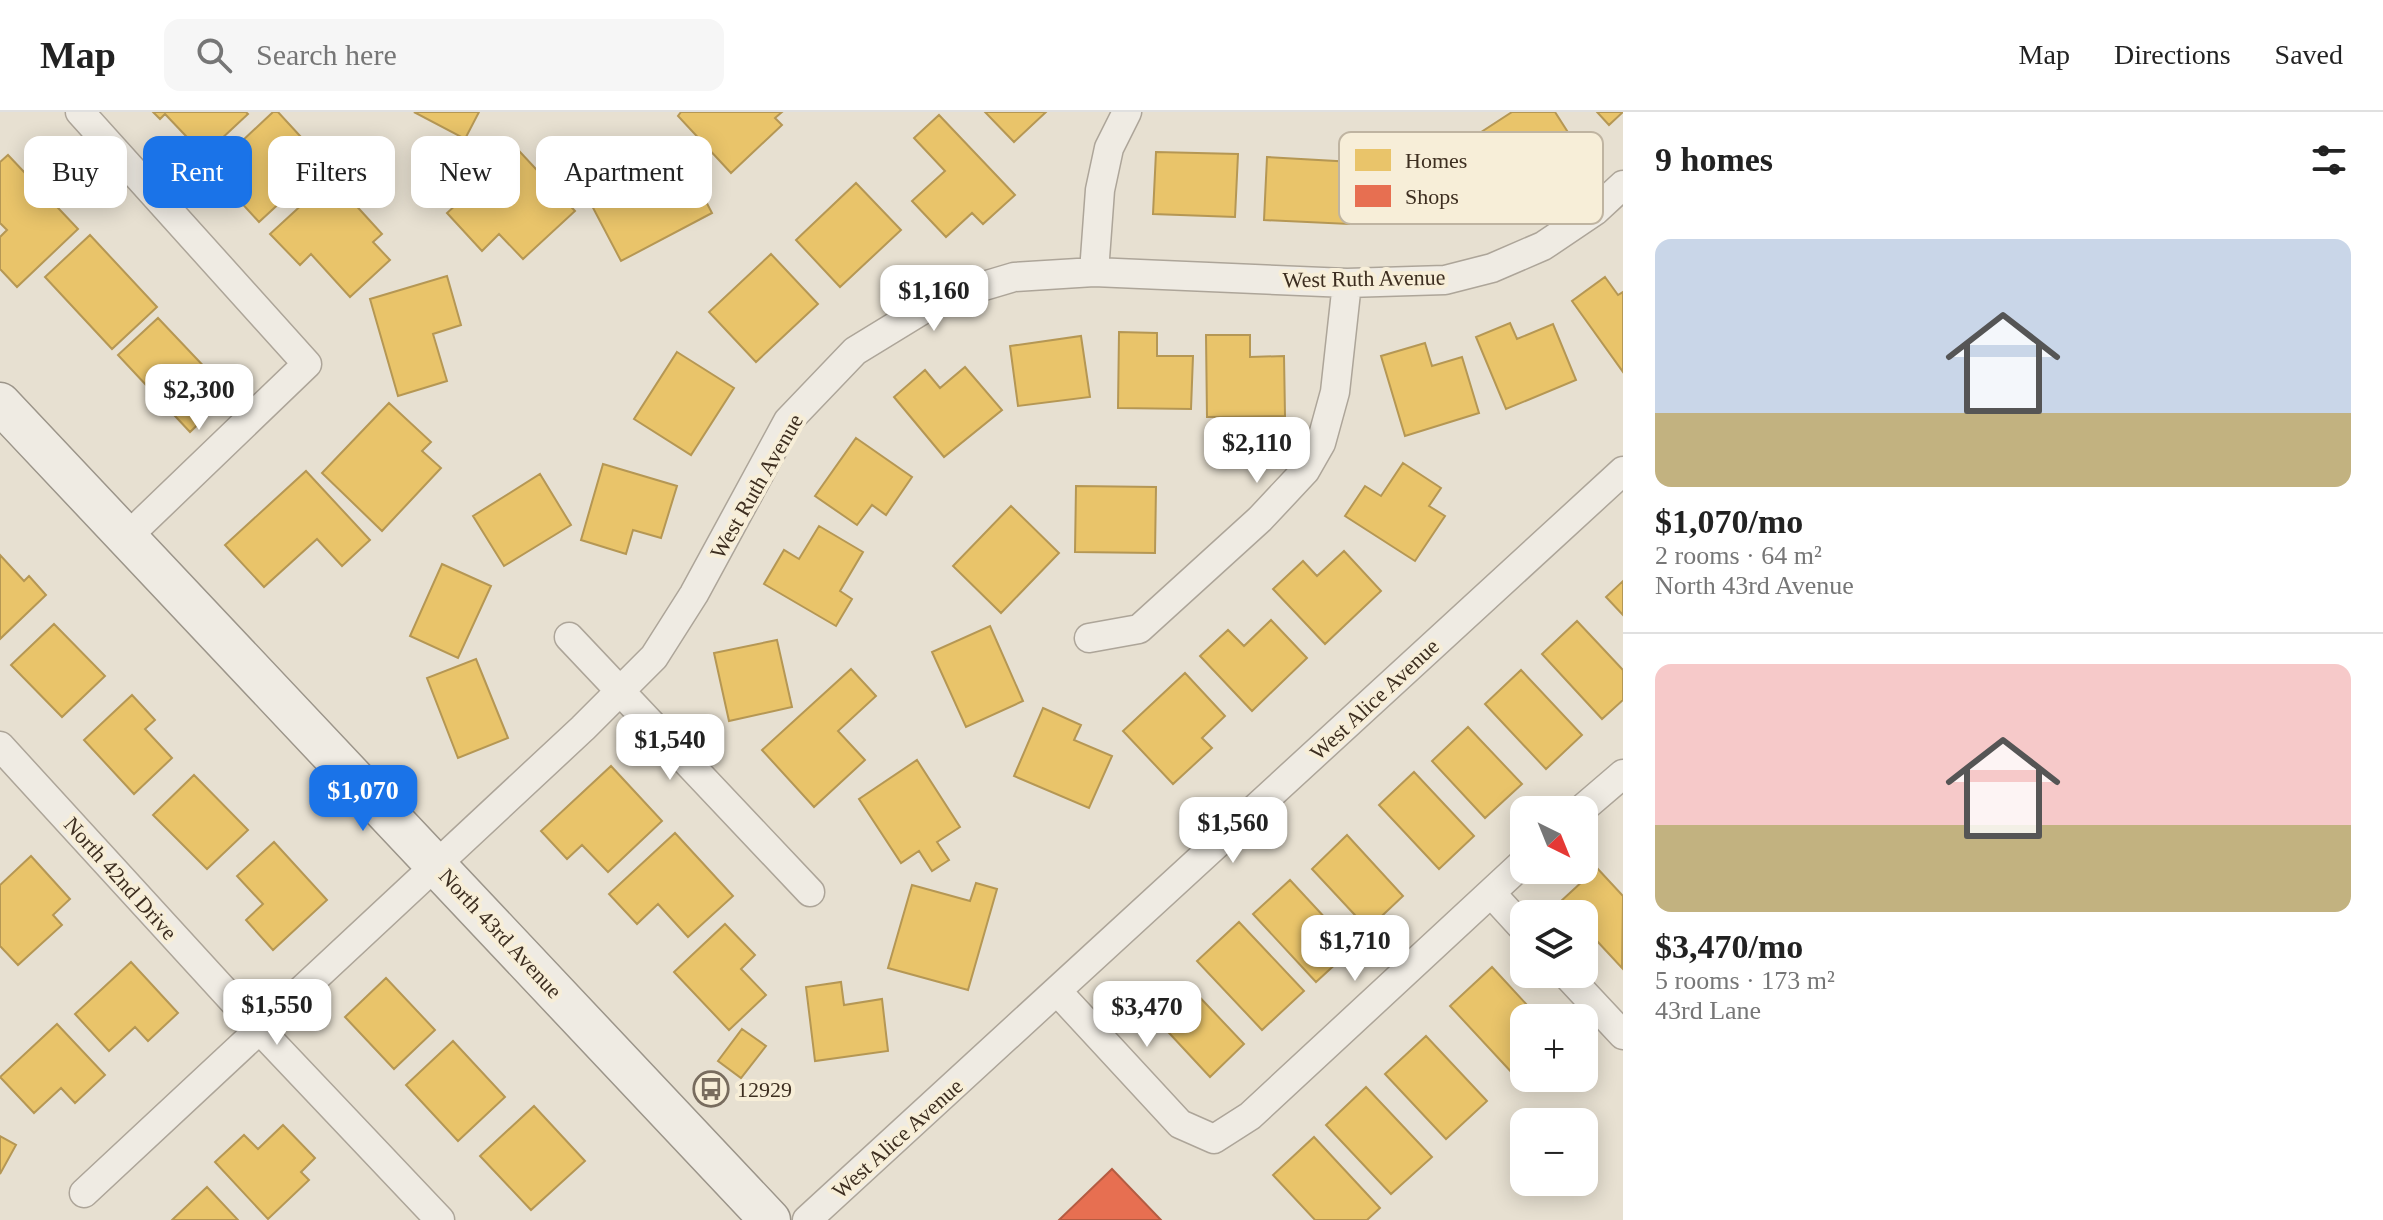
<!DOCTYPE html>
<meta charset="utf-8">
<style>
:root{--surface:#fff;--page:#f6f6f6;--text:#222;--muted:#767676;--line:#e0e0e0;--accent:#1a73e8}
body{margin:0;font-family:"Times New Roman",serif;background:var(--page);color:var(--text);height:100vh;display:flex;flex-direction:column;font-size:30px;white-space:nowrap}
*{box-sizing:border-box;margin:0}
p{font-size:26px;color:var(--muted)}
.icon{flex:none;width:44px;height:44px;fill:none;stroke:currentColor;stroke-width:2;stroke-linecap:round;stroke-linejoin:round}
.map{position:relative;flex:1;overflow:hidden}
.details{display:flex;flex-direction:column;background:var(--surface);width:760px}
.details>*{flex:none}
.top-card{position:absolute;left:24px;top:24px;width:760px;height:72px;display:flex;gap:16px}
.needle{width:52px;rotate:137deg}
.fabs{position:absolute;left:1510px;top:684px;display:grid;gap:16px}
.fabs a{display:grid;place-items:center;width:88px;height:88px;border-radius:16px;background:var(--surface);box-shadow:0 4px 20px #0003;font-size:40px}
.price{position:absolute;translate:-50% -68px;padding:0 18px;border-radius:16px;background:#fff;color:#222;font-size:26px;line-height:52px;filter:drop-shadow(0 2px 4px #0008)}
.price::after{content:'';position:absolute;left:50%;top:48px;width:24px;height:18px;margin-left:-12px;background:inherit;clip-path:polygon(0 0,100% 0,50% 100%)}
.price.selected{background:var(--accent);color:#fff}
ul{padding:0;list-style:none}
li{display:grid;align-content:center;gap:16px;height:424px;padding:0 32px}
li+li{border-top:2px solid var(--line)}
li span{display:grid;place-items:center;height:248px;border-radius:16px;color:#555}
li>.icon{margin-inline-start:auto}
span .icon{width:144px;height:144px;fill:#fffc;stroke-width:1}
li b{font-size:34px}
h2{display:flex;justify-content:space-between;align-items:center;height:96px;padding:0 32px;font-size:34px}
.chip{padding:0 28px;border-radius:16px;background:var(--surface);box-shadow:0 4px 20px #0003;font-size:28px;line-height:72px}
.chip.selected{background:var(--accent);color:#fff}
header{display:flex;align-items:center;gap:48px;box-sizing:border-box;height:112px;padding:0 40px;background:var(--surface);border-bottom:2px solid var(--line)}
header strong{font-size:38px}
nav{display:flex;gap:44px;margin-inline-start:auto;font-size:28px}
.search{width:560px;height:72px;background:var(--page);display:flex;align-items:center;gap:20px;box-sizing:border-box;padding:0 28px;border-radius:16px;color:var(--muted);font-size:30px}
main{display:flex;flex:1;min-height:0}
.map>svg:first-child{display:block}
</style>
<header>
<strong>Map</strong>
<div class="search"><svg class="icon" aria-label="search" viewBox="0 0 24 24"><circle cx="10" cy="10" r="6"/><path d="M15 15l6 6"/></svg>Search here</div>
<nav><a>Map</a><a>Directions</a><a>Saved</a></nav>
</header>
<main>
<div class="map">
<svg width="1623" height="1108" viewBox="0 0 1623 1108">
<rect width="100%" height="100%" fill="#e7e0d1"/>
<path fill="#e9c46a" stroke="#b59754" stroke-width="2" d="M153,0H246L248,2L204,43L165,2L160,7Z
M273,0H278L324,50L259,110L226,74L240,61L225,45Z
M414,0H479L465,27Z
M681,0H782L775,6L782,13L731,61L678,4Z
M985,0H1046L1014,30Z
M1512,0H1555L1578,36L1508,82L1472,26Z
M1597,0H1623L1609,13Z
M939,3L1015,83L983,112L972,101L946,125L912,89L945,59L914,26Z
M507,26L575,99L523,147L499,122L482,139L447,101L458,91L448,81Z
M1156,40L1238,42L1235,105L1153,102Z
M8,43L78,117L17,175L0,157V125L7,118L0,111V50Z
M683,45L712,101L621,149L591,92Z
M1267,45L1353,50L1349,112L1264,108Z
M331,66L382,122L373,130L390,148L350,185L311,142L300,153L270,122Z
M856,71L901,118L840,175L796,128Z
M90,123L157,195L112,237L45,165Z
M771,142L818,192L756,250L709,200Z
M447,164L461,213L433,222L447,269L398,284L370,187Z
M1605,165L1618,183L1623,180V260L1572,189Z
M158,206L230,282L190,320L118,243Z
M1510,211L1517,227L1553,212L1576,268L1506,297L1476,225Z
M1119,220L1157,221V244H1193L1191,297L1118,296Z
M1206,223H1250V245L1284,244L1285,304L1207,305Z
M1081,224L1090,285L1018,294L1010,234Z
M1425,231L1432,254L1462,245L1479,301L1405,324L1381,244Z
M677,240L734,276L691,343L634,307Z
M965,255L1002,298L944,345L894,285L925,258L940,276Z
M389,291L431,330L422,339L441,356L382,419L322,361Z
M856,326L912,365L886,403L872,393L857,413L815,384Z
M1403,351L1441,376L1429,394L1445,404L1415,449L1345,404L1365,374L1381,384Z
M603,352L677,374L661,426L633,418L626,442L581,428Z
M306,359L370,428L342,454L317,427L264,475L225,433Z
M540,362L571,413L504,454L473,404Z
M1076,374L1156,375L1155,441L1075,440Z
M1011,394L1059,441L1001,501L953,454Z
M819,414L863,440L840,479L852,487L836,514L764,472L784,438L799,447Z
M1344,439L1381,479L1325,532L1273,477L1303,449L1317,464Z
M0,443L24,469L29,464L46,483L0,527Z
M442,452L491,474L458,546L410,524Z
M1623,469V503L1606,485Z
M1271,508L1307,546L1252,599L1200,544L1228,518L1244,534Z
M1577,509L1623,558V588L1602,607L1542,542Z
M54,512L105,564L62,605L11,553Z
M990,514L1023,589L966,615L932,540Z
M777,528L792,595L729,609L714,541Z
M476,547L508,626L458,646L427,566Z
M851,557L876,584L838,619L865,648L814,695L762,638Z
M1521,558L1582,623L1546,657L1485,592Z
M1185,561L1225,604L1202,626L1212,636L1173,672L1123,619Z
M132,583L155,608L145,617L172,646L134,682L84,628Z
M1043,596L1081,613L1074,628L1112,644L1089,696L1014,664Z
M1468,615L1522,672L1485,706L1432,649Z
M917,648L960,715L937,730L949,748L932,759L919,739L901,751L859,687Z
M611,654L662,709L608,760L582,733L567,747L541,719Z
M1414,660L1474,724L1439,757L1379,693Z
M194,663L248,718L207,757L153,703Z
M675,721L733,784L688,825L658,792L637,812L609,782Z
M1347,723L1403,784L1368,817L1312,757Z
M274,730L327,788L273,838L246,808L263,792L237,764Z
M31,744L70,787L53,803L62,813L18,853L0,834V773Z
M1597,756L1623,784L1622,856L1584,815V802H1572L1560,790Z
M1290,768L1353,836L1316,870L1253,802Z
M976,771L997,777L968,878L888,856L912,773L970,789Z
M1239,810L1304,879L1262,918L1197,849Z
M725,812L755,843L741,857L766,883L729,918L674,860Z
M131,850L178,901L148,929L135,915L109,939L75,902Z
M1492,855L1539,906H1524V956L1515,964L1450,894Z
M386,866L435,918L394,957L345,905Z
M841,870L844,893L882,887L888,939L815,949L806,875Z
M1191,876L1244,932L1210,965L1157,908Z
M57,912L105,963L75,991L61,976L34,1001L0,965Z
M742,917L766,934L741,966L718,949Z
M1426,924L1487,989L1446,1027L1385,962Z
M453,929L505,985L458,1029L406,973Z
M1366,975L1432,1045L1391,1082L1326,1013Z
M534,994L585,1049L531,1098L480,1044Z
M283,1013L315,1046L301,1060L309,1068L268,1107L215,1050L244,1023L258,1037Z
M0,1024L16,1033L0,1062Z
M1314,1025L1380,1096L1367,1108H1315L1273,1063Z
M207,1075L238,1108H172Z"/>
<path fill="#e76f51" stroke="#b45c42" stroke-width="2" d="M1112,1057L1161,1108H1059Z"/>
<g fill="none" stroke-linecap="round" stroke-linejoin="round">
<defs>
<path id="street" d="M80,0L307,252L127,425
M1094,160L1100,78L1109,36L1127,0
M569,525L810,780
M1089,526L1139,517L1260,407L1305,359L1321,331L1335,280L1347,171
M0,634L259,917L440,1108
M1581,698L1623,662
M1491,781L1524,817
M1566,862L1623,923
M1057,879L1180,1012L1214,1027L1250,1004L1524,750
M84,1081L583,616L654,545L694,482L788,309L855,239L940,187L1014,165L1094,160L1347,171L1445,168L1492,156L1543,134L1595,99L1623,73
M807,1108L1623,359"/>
<path id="secondary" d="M0,291L770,1108"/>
</defs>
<use href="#street" stroke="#ada599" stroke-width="31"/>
<use href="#secondary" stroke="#9c958a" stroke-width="43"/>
<use href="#street" stroke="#efebe3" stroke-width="28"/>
<use href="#secondary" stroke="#efebe3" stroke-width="40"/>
</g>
<defs>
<symbol id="bus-ring" viewBox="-11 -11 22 22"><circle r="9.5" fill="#f7eed8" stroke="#786c5e" stroke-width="1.5"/><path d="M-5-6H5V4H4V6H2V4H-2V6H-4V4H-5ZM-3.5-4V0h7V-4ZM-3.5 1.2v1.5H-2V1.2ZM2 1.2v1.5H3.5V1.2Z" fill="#786c5e"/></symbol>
</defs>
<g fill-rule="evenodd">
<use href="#bus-ring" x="691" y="957" width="40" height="40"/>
</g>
<g text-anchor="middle" stroke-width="8" stroke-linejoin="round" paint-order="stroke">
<g font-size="22" fill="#3d2e20" stroke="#f7eed8">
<text transform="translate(1364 166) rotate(-1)" y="8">West Ruth Avenue</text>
<text transform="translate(756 374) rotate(-60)" y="8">West Ruth Avenue</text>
<text transform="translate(1374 587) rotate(-43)" y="8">West Alice Avenue</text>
<text transform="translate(121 766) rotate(48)" y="8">North 42nd Drive</text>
<text transform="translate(501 821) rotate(47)" y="8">North 43rd Avenue</text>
<text transform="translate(897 1026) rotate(-42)" y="8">West Alice Avenue</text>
</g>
<g font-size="22" fill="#3d2e20" stroke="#f7eed8" text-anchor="start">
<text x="737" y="985">12929</text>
</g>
</g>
<rect x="1339" y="20" width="264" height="92" rx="12" fill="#f7eed8" stroke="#bfb4a1" stroke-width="2"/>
<rect x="1355" y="37" width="36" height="22" fill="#e9c46a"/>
<rect x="1355" y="73" width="36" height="22" fill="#e76f51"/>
<g font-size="22" fill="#3d2e20">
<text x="1405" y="56">Homes</text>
<text x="1405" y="92">Shops</text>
</g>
</svg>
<div class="fabs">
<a><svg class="needle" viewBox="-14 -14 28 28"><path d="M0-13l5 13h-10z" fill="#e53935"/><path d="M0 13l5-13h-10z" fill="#767676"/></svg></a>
<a><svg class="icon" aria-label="layers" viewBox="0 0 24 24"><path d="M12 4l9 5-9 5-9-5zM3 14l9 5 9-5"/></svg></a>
<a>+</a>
<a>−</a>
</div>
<b class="price" style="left:934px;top:221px">$1,160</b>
<b class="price" style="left:199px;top:320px">$2,300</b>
<b class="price" style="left:1257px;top:373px">$2,110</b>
<b class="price" style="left:670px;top:670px">$1,540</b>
<b class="price selected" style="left:363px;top:721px">$1,070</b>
<b class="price" style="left:1233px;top:753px">$1,560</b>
<b class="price" style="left:1355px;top:871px">$1,710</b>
<b class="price" style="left:277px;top:935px">$1,550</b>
<b class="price" style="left:1147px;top:937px">$3,470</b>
<div class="top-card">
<a class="chip">Buy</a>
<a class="chip selected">Rent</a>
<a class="chip">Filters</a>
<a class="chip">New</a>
<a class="chip">Apartment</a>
</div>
</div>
<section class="details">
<h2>9 homes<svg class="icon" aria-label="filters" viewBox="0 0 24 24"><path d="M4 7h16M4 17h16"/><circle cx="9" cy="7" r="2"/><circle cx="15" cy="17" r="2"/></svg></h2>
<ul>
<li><span style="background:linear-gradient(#c9d6e8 70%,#c2b280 0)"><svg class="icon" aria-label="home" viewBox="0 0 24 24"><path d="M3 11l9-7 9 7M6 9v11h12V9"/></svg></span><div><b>$1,070/mo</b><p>2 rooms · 64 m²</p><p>North 43rd Avenue</p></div></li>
<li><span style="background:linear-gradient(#f6c9c9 65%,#c2b280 0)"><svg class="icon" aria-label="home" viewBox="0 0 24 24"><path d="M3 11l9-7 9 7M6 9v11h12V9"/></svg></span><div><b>$3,470/mo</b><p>5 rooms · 173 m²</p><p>43rd Lane</p></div></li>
</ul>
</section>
</main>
